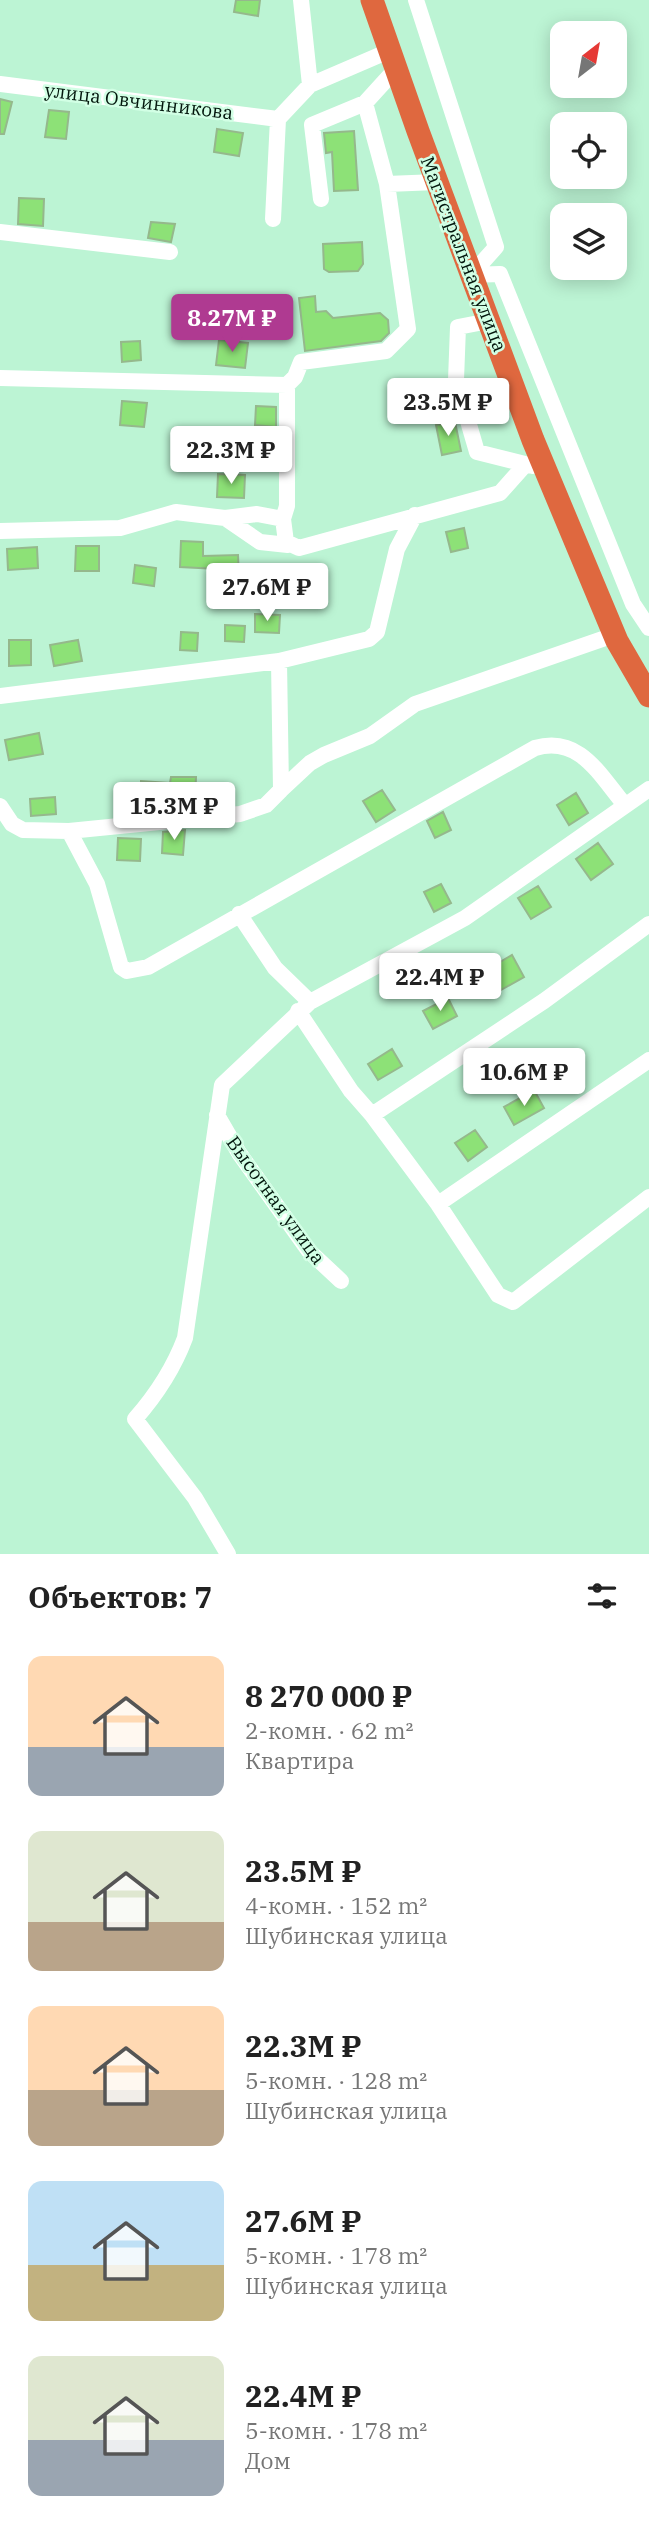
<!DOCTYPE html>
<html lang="ru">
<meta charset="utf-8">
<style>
:root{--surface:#fff;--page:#f6f6f6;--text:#222;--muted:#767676;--accent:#af3a91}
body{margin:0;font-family:"IBM Plex Serif",serif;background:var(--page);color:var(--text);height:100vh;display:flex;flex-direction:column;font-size:26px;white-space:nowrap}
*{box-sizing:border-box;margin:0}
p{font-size:23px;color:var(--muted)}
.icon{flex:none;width:38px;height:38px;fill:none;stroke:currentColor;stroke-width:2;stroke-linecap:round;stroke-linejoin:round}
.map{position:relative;height:1554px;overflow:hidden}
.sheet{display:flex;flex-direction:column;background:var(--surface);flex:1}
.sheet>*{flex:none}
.needle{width:46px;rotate:31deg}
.buttons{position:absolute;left:550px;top:21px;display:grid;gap:14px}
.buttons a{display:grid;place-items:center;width:77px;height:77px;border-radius:14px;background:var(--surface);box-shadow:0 4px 18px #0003;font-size:35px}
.price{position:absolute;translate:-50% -60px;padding:0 16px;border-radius:7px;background:#fff;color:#222;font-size:23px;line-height:46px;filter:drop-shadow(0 2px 4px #0008)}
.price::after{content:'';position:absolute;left:50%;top:42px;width:21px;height:16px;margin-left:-10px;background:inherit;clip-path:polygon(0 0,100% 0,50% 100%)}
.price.selected{background:var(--accent);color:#fff}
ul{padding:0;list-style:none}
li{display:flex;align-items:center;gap:21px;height:175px;padding:0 28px}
li span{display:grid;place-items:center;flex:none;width:196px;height:140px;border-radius:14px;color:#555}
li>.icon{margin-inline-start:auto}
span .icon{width:84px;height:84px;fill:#fffc;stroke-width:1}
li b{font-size:30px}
h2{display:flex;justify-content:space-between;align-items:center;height:84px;padding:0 28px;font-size:30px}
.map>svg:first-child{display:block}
</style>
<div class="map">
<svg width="649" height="1554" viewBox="0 0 649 1554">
<rect width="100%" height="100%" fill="#bcf4d4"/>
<path fill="#8de177" stroke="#95b88c" stroke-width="2" d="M236,0H260L258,16L234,12Z
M0,99L12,102L4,134H0Z
M49,110L69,112L66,139L45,137Z
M217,129L243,133L239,156L214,152Z
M354,131L358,190L334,191L332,152L326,153L324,133Z
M19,198L44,199L43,226L18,224Z
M151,222L175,224L171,242L148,238Z
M362,242L363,264L358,271L329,272L324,269L323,244Z
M315,296L316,312L326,311L333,318L380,313L388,320L389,333L381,341L305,351L299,298Z
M219,340L248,343L245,368L216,365Z
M140,341L141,360L122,362L121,342Z
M122,401L147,403L144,427L120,425Z
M256,406L276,407V427L255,425Z
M455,422L461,451L442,455L436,425Z
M218,474L245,475L244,498L217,497Z
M464,528L468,548L451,552L446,532Z
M181,541L203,542V556L238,555L239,578L219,579L218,569L180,567Z
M76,546H99V571H75Z
M37,547L38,568L8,570L7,549Z
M135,565L156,568L154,586L133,583Z
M255,614L280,615L279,633L255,632Z
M225,625L245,626L244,642L225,641Z
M181,632L198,633L197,651L180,650Z
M9,640H31V665L9,666Z
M78,640L82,661L54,666L50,645Z
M39,733L43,754L9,760L5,740Z
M171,777H196L195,800L162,799L161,805L140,803L141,781L170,783Z
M382,790L395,810L376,822L363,801Z
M576,793L588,813L569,825L557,805Z
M55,797L56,814L31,816L30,799Z
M443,812L451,830L435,838L427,821Z
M185,830L183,855L162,853L163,832Z
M118,838L141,839L140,861L117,860Z
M598,843L613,864L591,880L576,859Z
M441,884L451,903L434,912L424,892Z
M538,886L551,907L531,919L518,898Z
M512,955L524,977L501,990L488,969Z
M448,998L457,1016L433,1029L423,1011Z
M392,1049L402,1066L378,1080L368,1064Z
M534,1090L544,1108L514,1125L504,1107Z
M475,1130L487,1147L468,1161L455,1143Z"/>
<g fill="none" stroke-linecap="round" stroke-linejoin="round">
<path stroke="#fff" stroke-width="16" d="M416,0L496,247L471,275
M0,84L278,119
M310,85L389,51
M365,103L395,70
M387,184L437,182
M273,219L278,119L310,85L301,0
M0,232L170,252
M471,275L500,274L633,604L649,628
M489,321L458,327L456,380L477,452L533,466
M0,378L287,385L295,377L301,362L386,351L408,329L387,184L365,103L312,125L321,199
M225,518L260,542L288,545
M283,519L287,506V385
M0,531L120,528L176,512L225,518L257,514L283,519L286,542L299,548L500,493L525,465
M0,696L279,661
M281,790L310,763L324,755L370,736L415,704L614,635
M0,806L12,824L23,830L69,831L240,814L266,805L281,790L279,661L369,639L377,632L397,549L415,515
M69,831L97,884L121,967L127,971L148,967L535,748C579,735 599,774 624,804
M239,914L275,968L310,1002
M649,924L544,1001L372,1115L438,1204L649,1060
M298,1011L351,1091L372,1115
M217,1115L239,1153L309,1251L341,1281
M438,1204L498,1295L513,1302L649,1197
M228,1554L195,1498L135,1419C157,1394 173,1370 185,1338L222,1085L310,1002L465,918L649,789"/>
<path stroke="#df683f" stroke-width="23" d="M372,0L418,131L533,440L617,641L649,696"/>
</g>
<g text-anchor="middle" stroke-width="5" stroke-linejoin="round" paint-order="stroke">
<g font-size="19" fill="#02160c" stroke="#d2ffe5">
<text transform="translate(139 101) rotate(7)" y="7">улица Овчинникова</text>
<text transform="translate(464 254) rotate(69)" y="7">Магистральная улица</text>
<text transform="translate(276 1200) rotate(54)" y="7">Высотная улица</text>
</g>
</g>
</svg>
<div class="buttons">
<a><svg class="needle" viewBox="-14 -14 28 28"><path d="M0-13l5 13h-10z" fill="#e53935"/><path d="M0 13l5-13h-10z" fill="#767676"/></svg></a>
<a><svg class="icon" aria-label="locate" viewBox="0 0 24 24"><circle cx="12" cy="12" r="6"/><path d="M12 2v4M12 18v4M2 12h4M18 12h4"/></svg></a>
<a><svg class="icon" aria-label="layers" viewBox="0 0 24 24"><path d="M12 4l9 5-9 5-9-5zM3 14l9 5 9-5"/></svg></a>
</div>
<b class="price selected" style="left:232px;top:354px">8.27M ₽</b>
<b class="price" style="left:448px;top:438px">23.5M ₽</b>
<b class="price" style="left:231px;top:486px">22.3M ₽</b>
<b class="price" style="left:267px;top:623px">27.6M ₽</b>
<b class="price" style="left:174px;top:842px">15.3M ₽</b>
<b class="price" style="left:440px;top:1013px">22.4M ₽</b>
<b class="price" style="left:524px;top:1108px">10.6M ₽</b>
</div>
<section class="sheet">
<h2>Объектов: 7<svg class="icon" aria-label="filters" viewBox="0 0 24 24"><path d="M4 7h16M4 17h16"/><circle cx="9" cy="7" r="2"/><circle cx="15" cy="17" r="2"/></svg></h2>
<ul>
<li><span style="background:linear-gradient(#ffd9b3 65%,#9aa5b1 0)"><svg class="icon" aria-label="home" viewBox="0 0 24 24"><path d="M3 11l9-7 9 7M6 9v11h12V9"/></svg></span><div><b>8 270 000 ₽</b><p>2-комн. · 62 m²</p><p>Квартира</p></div></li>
<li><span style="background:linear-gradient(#dfe7d0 65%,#b9a48a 0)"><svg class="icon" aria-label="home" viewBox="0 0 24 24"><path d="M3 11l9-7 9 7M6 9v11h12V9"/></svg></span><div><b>23.5M ₽</b><p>4-комн. · 152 m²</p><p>Шубинская улица</p></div></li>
<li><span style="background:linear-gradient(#ffd9b3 60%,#b9a48a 0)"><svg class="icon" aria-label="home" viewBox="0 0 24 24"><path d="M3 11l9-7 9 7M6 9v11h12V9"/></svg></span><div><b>22.3M ₽</b><p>5-комн. · 128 m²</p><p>Шубинская улица</p></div></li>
<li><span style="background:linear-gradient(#bfe0f5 60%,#c2b280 0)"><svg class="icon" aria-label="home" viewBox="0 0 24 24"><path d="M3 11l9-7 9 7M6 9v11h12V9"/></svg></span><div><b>27.6M ₽</b><p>5-комн. · 178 m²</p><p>Шубинская улица</p></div></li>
<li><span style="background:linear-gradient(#dfe7d0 60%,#9aa5b1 0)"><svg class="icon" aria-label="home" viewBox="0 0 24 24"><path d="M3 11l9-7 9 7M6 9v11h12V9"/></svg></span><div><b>22.4M ₽</b><p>5-комн. · 178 m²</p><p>Дом</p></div></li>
</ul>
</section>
